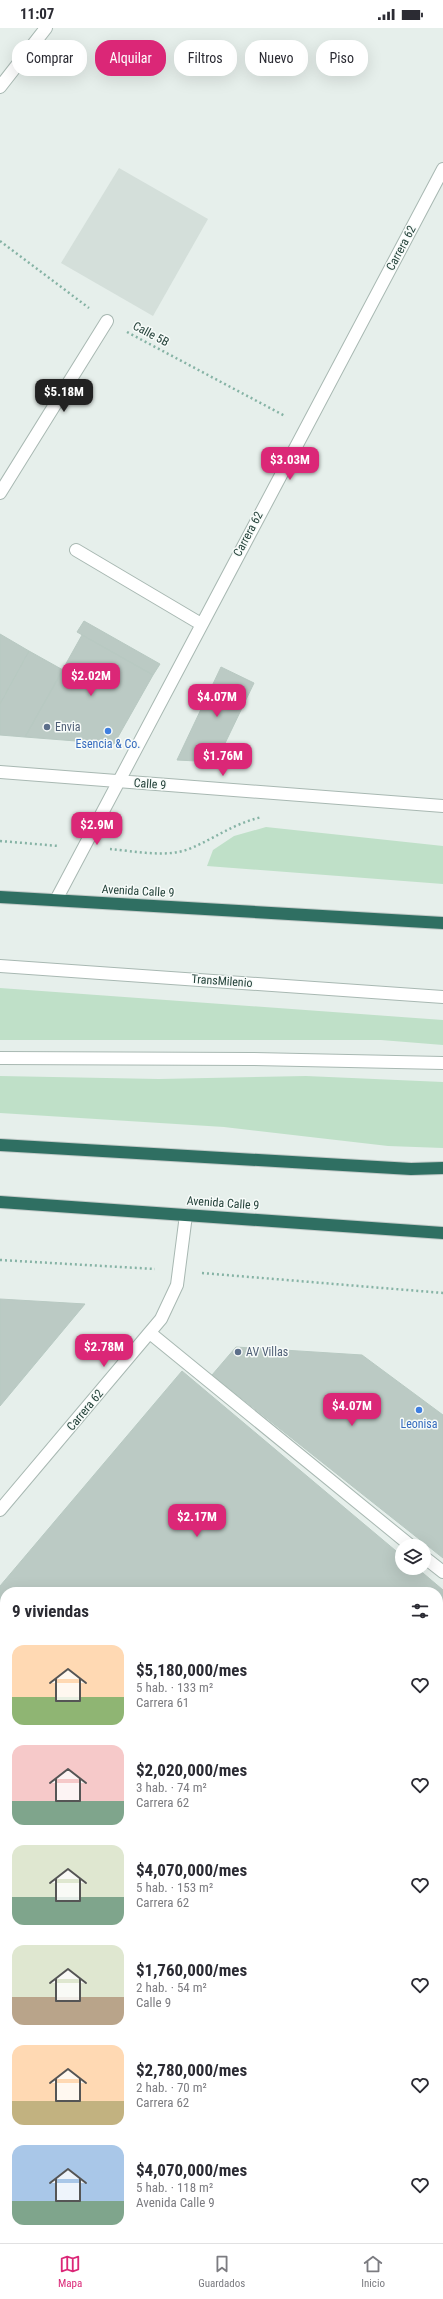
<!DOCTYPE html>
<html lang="es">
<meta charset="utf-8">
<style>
:root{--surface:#fff;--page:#f7f7f7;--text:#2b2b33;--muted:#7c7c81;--line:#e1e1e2;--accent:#db2777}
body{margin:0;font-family:"Roboto Condensed",sans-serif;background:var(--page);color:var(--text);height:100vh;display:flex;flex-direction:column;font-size:15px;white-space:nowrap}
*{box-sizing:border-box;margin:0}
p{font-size:13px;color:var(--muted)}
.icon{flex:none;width:22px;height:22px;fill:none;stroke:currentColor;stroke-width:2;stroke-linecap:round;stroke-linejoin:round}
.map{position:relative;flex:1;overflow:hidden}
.drawer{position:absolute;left:0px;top:1559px;width:443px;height:656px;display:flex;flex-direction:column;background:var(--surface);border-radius:16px 16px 0 0;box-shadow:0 4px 16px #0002}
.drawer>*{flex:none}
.hud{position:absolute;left:12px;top:12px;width:419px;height:36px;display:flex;gap:8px}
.fabs{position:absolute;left:395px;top:1511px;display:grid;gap:8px}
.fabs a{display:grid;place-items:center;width:36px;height:36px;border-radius:50%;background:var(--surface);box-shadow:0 4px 16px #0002;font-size:20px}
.price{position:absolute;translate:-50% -34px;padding:0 9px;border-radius:8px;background:var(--accent);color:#fff;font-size:13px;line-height:26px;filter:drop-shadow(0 1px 2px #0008)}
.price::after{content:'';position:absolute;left:50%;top:24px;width:12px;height:9px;margin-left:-6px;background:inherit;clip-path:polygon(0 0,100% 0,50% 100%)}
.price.selected{background:#222;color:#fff}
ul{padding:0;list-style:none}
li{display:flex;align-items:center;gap:12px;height:100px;padding:0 12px}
li span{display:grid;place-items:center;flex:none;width:112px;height:80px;border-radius:12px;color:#555}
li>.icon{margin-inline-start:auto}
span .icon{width:48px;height:48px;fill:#fffc;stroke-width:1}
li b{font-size:17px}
h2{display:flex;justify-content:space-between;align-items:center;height:48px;padding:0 12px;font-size:17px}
.chip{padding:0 14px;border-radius:16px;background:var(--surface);box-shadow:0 4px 16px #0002;font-size:14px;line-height:36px}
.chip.selected{background:var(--accent);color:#fff}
.status{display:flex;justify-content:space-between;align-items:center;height:28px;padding:0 20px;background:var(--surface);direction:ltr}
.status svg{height:11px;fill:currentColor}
.dock{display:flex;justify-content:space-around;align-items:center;height:56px;border-top:1px solid var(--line);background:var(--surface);font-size:11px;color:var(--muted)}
.dock a{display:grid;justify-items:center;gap:2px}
.dock .selected{color:var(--accent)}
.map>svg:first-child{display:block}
</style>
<div class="status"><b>11:07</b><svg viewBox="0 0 49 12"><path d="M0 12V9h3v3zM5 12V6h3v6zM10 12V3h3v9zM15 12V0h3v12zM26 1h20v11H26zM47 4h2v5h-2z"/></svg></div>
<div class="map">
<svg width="443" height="2215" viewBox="0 0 443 2215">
<rect width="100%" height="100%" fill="#e6efeb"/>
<path fill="#d4dfda" d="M119,140L208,191L153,288L61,235Z"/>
<path fill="#bfe0c8" d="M266,799L443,818V856L207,838L213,822L234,808Z
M0,960L443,992V1017L381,1012H0Z
M0,1048L159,1051L306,1048L443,1054V1120L388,1118L224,1099L0,1085Z"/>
<path fill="#bbcac4" stroke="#b8c9c2" d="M84,593L160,636L153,647L77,604Z
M0,606L29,623L0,676Z
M82,607L153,647L114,716L25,709Z
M29,623L63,642L25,709L0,707V676Z
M221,639L254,655L216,734L177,732Z
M0,1271L85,1276L0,1378Z
M236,1319L362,1327L443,1387V1530L212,1347Z
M182,1343L402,1528V1540H417L443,1562V1619L438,1625V1564H5V2132L0,2138V1558Z
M443,1619V2215H105L99,2210H438V1625Z
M5,2132V2205L0,2201V2138Z
M0,2201L5,2205V2210H11L17,2215H0Z
M11,2210H98L93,2215H17Z"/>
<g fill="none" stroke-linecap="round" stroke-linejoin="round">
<defs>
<path id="minor" d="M0,59L46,0
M0,465L107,293
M76,522L201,596
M0,744L443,778
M56,872L443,141
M0,938L443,969
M0,1030L250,1031L443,1035
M150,1305L411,1518
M0,1482L161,1291L177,1257L186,1187
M424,1529L443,1544
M0,1624L5,1628"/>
<path id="highway" d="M0,869L443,895
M0,1117L411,1141L443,1140
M0,1174L443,1205"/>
</defs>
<use href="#minor" stroke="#a8b8b2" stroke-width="14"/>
<use href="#highway" stroke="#c2cac8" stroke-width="14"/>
<path stroke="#86b3a5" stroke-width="2.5" stroke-dasharray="2 3" stroke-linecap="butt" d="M0,213L89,280
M127,304L285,388
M0,813L59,818
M110,821C134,823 166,830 189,821C216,810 232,796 262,789
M0,1232L155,1241
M202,1245L443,1265"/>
<use href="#minor" stroke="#fff" stroke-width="12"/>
<use href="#highway" stroke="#2f6f62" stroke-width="12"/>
</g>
<g fill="#5c6f8a" stroke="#f7fbf9" stroke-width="1.5">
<circle cx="47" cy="699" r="4"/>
<circle cx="238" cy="1324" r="4"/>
</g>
<g fill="#3f7fe0" stroke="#f7fbf9" stroke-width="1.5">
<circle cx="108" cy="703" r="4"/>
<circle cx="419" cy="1382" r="4"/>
</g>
<g text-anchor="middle" stroke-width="3" stroke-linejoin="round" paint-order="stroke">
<g font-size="12" fill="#24423a" stroke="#f7fbf9">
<text transform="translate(401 220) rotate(-62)" y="4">Carrera 62</text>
<text transform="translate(151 306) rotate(28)" y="4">Calle 5B</text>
<text transform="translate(248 506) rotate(-62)" y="4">Carrera 62</text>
<text transform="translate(150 756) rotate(4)" y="4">Calle 9</text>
<text transform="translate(138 863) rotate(3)" y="4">Avenida Calle 9</text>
<text transform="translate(222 953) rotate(4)" y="4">TransMilenio</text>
<text transform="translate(223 1175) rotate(4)" y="4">Avenida Calle 9</text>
<text transform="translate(85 1382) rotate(-50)" y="4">Carrera 62</text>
</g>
<g font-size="12" fill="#4e5e75" stroke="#f7fbf9" text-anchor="start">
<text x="55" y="703">Envia</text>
<text x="246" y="1328">AV Villas</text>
</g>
<g font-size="12" fill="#366cbe" stroke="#f7fbf9">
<text x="108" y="720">Esencia &amp; Co.</text>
<text x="419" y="1400">Leonisa</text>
</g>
</g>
</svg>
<div class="fabs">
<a><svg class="icon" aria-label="layers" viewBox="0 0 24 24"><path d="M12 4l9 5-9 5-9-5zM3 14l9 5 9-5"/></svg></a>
</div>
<b class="price selected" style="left:64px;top:385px">$5.18M</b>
<b class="price" style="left:290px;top:453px">$3.03M</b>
<b class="price" style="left:91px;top:669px">$2.02M</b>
<b class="price" style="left:217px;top:690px">$4.07M</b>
<b class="price" style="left:223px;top:749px">$1.76M</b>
<b class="price" style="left:97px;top:818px">$2.9M</b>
<b class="price" style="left:104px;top:1340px">$2.78M</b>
<b class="price" style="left:352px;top:1399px">$4.07M</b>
<b class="price" style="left:197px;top:1510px">$2.17M</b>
<div class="hud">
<a class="chip">Comprar</a>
<a class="chip selected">Alquilar</a>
<a class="chip">Filtros</a>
<a class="chip">Nuevo</a>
<a class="chip">Piso</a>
</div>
<section class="drawer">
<h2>9 viviendas<svg class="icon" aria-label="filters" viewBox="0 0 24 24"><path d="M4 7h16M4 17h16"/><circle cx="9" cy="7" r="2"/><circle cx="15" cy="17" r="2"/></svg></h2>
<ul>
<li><span style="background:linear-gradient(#ffd9b3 65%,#8fb573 0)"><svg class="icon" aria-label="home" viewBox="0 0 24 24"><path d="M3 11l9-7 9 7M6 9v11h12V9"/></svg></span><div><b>$5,180,000/mes</b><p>5 hab. · 133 m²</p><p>Carrera 61</p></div><svg class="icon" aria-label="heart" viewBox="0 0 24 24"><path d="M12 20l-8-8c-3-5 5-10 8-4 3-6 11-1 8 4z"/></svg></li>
<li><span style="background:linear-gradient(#f6c9c9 70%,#7fa58c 0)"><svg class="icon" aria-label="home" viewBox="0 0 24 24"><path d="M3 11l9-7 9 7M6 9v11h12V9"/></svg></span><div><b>$2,020,000/mes</b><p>3 hab. · 74 m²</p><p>Carrera 62</p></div><svg class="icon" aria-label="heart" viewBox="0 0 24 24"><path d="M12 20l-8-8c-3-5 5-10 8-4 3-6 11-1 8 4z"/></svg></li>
<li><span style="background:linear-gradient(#dfe7d0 65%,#7fa58c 0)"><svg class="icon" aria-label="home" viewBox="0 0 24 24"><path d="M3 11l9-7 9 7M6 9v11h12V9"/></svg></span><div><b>$4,070,000/mes</b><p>5 hab. · 153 m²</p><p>Carrera 62</p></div><svg class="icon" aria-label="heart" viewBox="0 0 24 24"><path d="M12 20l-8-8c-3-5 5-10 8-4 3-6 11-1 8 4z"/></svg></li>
<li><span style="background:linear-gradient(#dfe7d0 65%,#b9a48a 0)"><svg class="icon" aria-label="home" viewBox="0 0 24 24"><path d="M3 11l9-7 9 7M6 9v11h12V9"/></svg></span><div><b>$1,760,000/mes</b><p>2 hab. · 54 m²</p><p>Calle 9</p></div><svg class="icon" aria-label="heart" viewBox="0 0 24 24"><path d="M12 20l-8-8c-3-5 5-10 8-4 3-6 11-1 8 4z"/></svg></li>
<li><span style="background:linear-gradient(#ffd9b3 70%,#c2b280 0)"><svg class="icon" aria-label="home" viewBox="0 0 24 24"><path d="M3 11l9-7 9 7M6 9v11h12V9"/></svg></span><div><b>$2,780,000/mes</b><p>2 hab. · 70 m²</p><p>Carrera 62</p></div><svg class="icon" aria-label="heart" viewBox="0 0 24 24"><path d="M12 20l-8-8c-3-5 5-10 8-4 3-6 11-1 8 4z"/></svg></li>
<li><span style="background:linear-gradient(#a9c7e8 70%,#7fa58c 0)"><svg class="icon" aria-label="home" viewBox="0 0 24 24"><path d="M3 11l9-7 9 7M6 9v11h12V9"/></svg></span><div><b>$4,070,000/mes</b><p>5 hab. · 118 m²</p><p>Avenida Calle 9</p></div><svg class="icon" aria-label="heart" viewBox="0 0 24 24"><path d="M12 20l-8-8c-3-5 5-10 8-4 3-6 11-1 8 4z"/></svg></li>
</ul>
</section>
</div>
<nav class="dock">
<a class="selected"><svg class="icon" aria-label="map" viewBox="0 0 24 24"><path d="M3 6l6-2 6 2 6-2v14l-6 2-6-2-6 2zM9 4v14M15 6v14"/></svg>Mapa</a>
<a><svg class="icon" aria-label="saved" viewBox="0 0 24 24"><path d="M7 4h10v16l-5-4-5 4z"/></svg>Guardados</a>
<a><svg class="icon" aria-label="home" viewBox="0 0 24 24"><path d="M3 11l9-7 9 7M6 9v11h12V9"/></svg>Inicio</a>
</nav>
